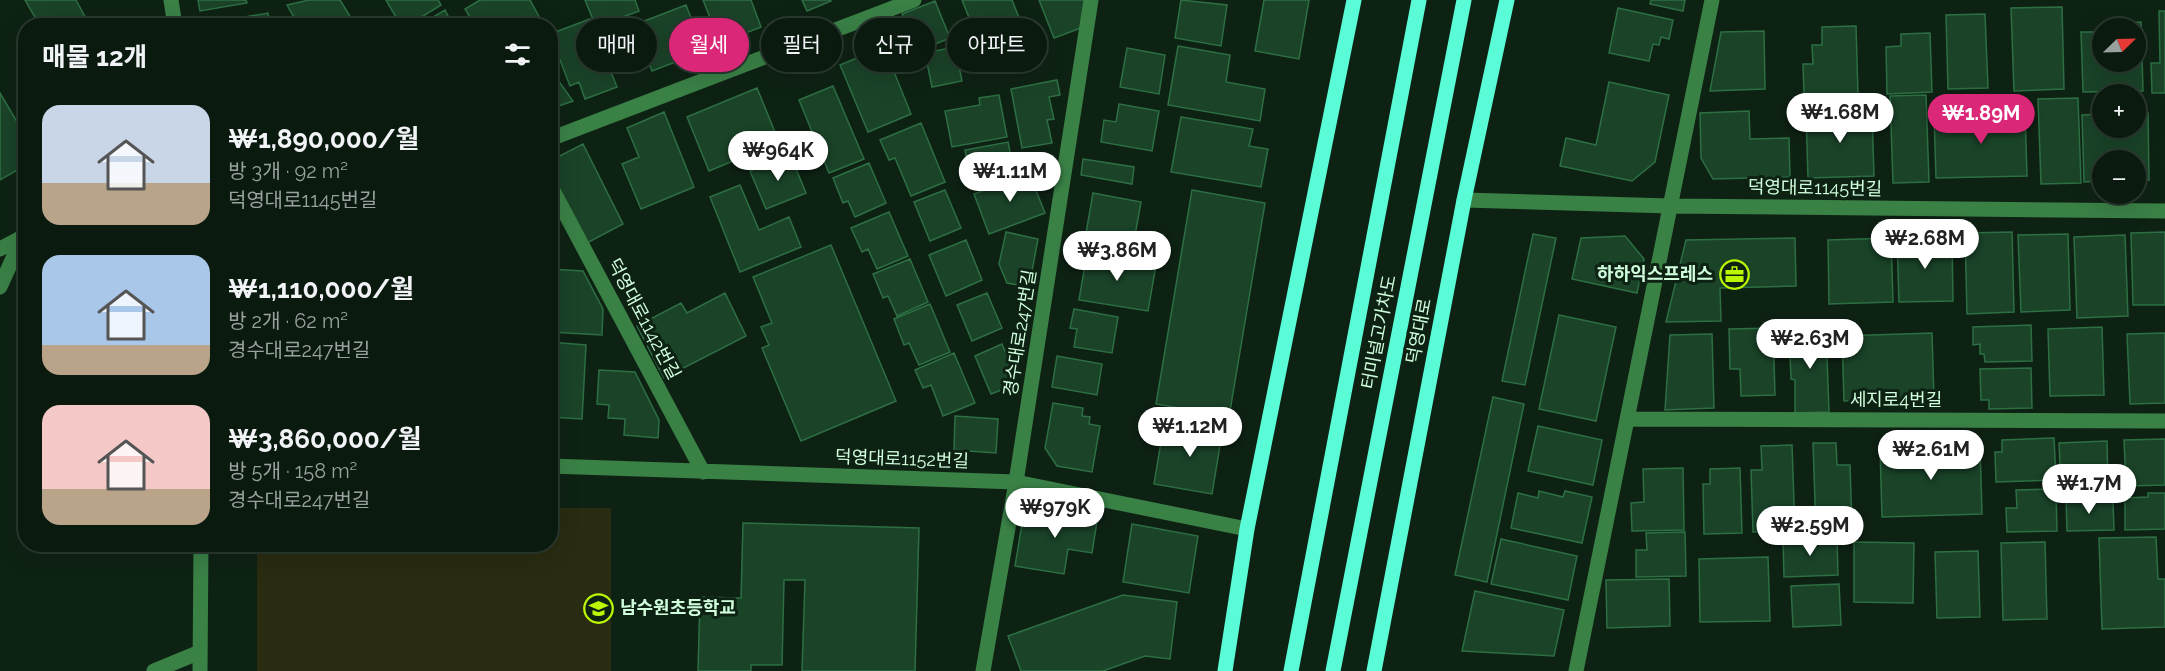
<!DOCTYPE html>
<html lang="ko">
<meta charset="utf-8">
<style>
:root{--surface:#0a1a0f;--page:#132318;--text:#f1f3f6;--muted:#99a19e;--line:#2a382f;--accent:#db2777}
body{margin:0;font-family:Raleway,"Noto Sans KR",sans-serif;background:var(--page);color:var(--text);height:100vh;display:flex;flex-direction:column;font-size:22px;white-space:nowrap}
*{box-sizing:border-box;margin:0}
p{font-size:20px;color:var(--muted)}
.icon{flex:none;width:33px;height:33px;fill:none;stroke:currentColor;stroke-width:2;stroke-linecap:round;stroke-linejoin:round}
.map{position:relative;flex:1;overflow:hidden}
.drawer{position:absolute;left:18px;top:18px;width:540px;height:534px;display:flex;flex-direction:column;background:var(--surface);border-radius:24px;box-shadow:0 6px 24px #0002,0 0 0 2px var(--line)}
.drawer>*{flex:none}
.top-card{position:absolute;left:576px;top:18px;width:570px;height:54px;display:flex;gap:12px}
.needle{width:39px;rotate:67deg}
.controls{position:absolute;left:2092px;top:18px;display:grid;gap:12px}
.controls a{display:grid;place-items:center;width:54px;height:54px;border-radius:50%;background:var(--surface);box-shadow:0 6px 24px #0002,0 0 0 2px var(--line);font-size:30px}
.price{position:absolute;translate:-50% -51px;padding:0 14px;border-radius:21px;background:#fff;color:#222;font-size:20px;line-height:39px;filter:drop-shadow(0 2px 3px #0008)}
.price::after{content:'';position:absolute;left:50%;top:36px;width:18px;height:14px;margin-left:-9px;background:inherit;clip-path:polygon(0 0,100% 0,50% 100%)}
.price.active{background:var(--accent);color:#fff}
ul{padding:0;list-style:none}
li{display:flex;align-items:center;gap:18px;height:150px;padding:0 24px}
li span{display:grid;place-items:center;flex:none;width:168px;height:120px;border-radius:18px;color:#555}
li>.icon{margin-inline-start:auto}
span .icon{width:72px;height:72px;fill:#fffc;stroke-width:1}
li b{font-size:26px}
h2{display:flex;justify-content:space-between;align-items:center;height:72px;padding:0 24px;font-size:26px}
.tag{padding:0 21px;border-radius:27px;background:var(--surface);box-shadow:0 6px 24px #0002,0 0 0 2px var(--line);font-size:21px;line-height:54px}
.tag.active{background:var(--accent);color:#fff}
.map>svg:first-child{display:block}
</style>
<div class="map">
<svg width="2165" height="671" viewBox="0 0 2165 671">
<rect width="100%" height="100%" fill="#0e2214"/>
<path fill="#292c11" d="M551,508H611V671H257V545L550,544Z"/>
<path fill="#1a4328" stroke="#2d6f43" stroke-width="1.5" d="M25,0H76L90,26H40Z
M198,0H246L247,3L200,11Z
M309,0H340L356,26H299L287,5Z
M386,0H438L441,5L407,26H401Z
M480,0H530L543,24L475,26L465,9Z
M585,0H635L639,11L596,27Z
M703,0H751L761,27L720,43Z
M802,0H830L831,1L807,11Z
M962,0H1012L1033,53L1005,65L984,55Z
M1039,0H1087L1081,28L1054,38Z
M1181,0L1227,5L1221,46L1175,38Z
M1264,0H1309L1299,59L1255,51Z
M1651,0H1685L1683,11L1650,4Z
M935,1L950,38L918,51L902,14Z
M686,5L704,51L652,71L634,25Z
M2062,7L2064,89L2014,91L2011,8Z
M1618,8L1673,20L1669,39L1661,37L1659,45L1653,44L1649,61L1609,53Z
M445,10L453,26H418Z
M2159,11H2165V93H2152L2151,63H2160Z
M268,13L270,26H205V24Z
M1985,14L1988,88L1948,89L1946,15Z
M590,19L617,87L585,99L579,82L570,86L550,34Z
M2141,22L2143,91L2083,92L2081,32H2103V62H2136V28H2110V23Z
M1856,26L1858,94L1804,95L1803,64H1813L1812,45H1822V27Z
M1764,31L1765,89L1710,91L1721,32Z
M1930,33L1932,92L1887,94L1886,47L1901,46V34Z
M1178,46L1230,55L1226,82L1265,89L1260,121L1168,105Z
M884,47L911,114L868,132L840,65Z
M955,47L962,81L932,87L925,53Z
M1127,48L1165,55L1159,94L1120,87Z
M550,69L573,101L550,109Z
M1057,80L1060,95L1049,97L1054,119L1047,120L1052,143L1022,148L1011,89Z
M1609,82L1669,95L1655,162L1632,181L1560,166L1566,138L1596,145Z
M833,86L864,159L829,173L799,100Z
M757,88L779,142L709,171L687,117Z
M0,93L26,137V165L0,180Z
M999,95L1007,137L952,147L945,111L980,105L979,98Z
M1926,95L1929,182L1893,183L1890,96Z
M2078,98L2081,183L2041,184L2038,99Z
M1119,104L1159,111L1152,151L1101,142L1104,120L1116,122Z
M1872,110L1874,176L1808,178L1806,112Z
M1749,111L1750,139L1789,138L1790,177L1713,179L1701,158L1700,113Z
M664,112L694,187L641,209L622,164L639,157L627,128Z
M2025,112L2027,176L1936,178L1934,115Z
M2136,113H2148L2149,180H2136V160H2103V181L2084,182L2082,115L2103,114V128H2136Z
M1181,117L1253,129L1249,146L1268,149L1261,187L1171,172Z
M921,123L945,182L911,196L895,158L889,160L880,140Z
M1008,142L1015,178L986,183L970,177L965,150Z
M583,144L623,224L587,243L550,172V161Z
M790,154L806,193L766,209L750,171Z
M1083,159L1134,167L1132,184L1081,175Z
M869,163L886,203L855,217L848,201L843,203L833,178Z
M1036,171L1042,186L1035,188L1045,213L989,234L974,194Z
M740,185L759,230L789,217L801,247L740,272L710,197Z
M945,190L961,228L930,241L914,202Z
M1192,190L1265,203L1229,417L1156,404Z
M1093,193L1141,202L1133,247L1085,239Z
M889,212L908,256L877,269L868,249L862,252L851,228Z
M1006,232L1038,239L1029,287L1007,283L999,264Z
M2012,232L2014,312L1967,314L1965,233Z
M2165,232V305H2133L2131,233Z
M1533,234L1556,238L1525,385L1502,381Z
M2068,234L2070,310L2021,312L2018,235Z
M2125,235L2128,316L2077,318L2074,237Z
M1625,236L1644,259L1637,293L1572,279L1581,238Z
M1952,237L1953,301L1899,302L1897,239Z
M1795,238L1796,286L1720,288L1721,321L1666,322L1686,240Z
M1891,238L1893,302L1829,304L1828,240Z
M966,240L982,280L946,296L929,255Z
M831,245L896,401L801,441L762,348L769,345L761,327L772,323L753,277Z
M1087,253L1156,265L1148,311L1079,300Z
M910,259L928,302L897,316L888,296L883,298L873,274Z
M550,269L583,271L603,309L602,335L550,332Z
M725,293L746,336L664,378L637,326L681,303L687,313Z
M987,293L1002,328L972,341L957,305Z
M930,304L950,352L919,365L909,343L904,345L894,319Z
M1074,309L1118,317L1112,353L1074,347L1077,329L1070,328Z
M1559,315L1616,327L1596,421L1539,409Z
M2031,325L2032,361L1985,362L1984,354H1980V344L1973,345V327Z
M2102,327L2104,395L2050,396L2048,329Z
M1773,328L1775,395L1741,396L1740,369H1730L1729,329Z
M1826,328L1829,412L1795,413V380L1791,379L1789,329Z
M1932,333L1934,399L1844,401L1842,336Z
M2165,333V403L2130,404L2127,334Z
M1712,334L1714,408L1665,410L1670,335Z
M550,342L586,345L582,419L550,417Z
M1002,344L1013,371L1009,387L991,394L975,356Z
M954,353L975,403L943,416L931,385L923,388L915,370Z
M1057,356L1102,364L1097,395L1052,387Z
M2031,368L2032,408L1989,409V400H1981L1980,369Z
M599,370L635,372L659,420L658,438L624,435L625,419L608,418L609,405L597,404Z
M1493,397L1524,404L1487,582L1455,575Z
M1053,403L1083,408L1082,416L1090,417L1089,424L1100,426L1092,472L1057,466L1045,448Z
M955,416L998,419L996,453L954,450Z
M1179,420L1223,427L1212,494L1154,484L1161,442L1175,444Z
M1538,426L1602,440L1593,485L1528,471Z
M2054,438L2056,480L1996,482L1995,452H2002V440Z
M2165,439V485L2126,486L2124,440Z
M2107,441L2108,483L2061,485L2059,443Z
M1813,443H1836L1837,465H1850L1852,530L1816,531Z
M1792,445L1795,531L1753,532L1751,470H1762L1761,446Z
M1980,445L1982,514L1882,517L1880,448Z
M1683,468L1684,530L1632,531L1631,503L1644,502L1643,469Z
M1740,468L1742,533L1704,534L1703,484H1710V469Z
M2056,489L2057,531L2007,532L2006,508H2017L2016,490Z
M1539,491L1563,497L1565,491L1592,497L1582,543L1511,528L1518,493L1538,498Z
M2148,493H2165V529L2125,530V498L2148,497Z
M2066,497H2087L2088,502L2113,501L2114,530L2067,531Z
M1046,507L1098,515L1092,553L1068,549L1064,574L1015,566L1022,524Z
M743,523L919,528L915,671H802L805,580H784L782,665H751V671H698L700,597L741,598Z
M1132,524L1198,536L1189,593L1123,582Z
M1685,532L1686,576L1636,577V550H1647L1646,533Z
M1837,537L1838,575L1784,577L1783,539Z
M2156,537L2158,579H2165V627L2102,629L2099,538Z
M1501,539L1577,556L1568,600L1491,584Z
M1854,542L1914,543L1913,603L1854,602Z
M2045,542L2047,619L2003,620L2001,543Z
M1978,551L1980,617L1937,618L1935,552Z
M1768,557L1770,621L1700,622L1699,559Z
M1669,579L1670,626L1607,628L1606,580Z
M1839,584L1841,625L1793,627L1791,586Z
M1475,591L1564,610L1554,656L1462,651Z
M1123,595L1177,602L1170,659L1145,656L1103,671H1021L1008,636Z"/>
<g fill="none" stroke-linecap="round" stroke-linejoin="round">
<path stroke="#3a8146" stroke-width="15" d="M171,0L175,26
M550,139L914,0
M550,185L703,472
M1464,200L1670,206L2165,211
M0,249L26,235
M0,287L23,236
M1627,419L2165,421
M550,466L1016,482L1247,529
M154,671L200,652
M200,671L201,544
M983,671L1016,482L1091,0
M1576,671L1712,0"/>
<path stroke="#59fcd6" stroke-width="15" d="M1225,671L1247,529L1354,0
M1291,671L1419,0
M1333,671L1464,0
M1374,671L1464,200L1507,0"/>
</g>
<defs>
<symbol id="office-ring" viewBox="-11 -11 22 22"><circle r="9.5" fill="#0e2214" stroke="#bcf604" stroke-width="1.5"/><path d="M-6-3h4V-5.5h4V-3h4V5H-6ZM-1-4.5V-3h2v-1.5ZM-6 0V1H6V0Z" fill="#bcf604"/></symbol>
<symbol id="school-ring" viewBox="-11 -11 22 22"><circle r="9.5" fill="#0e2214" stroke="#bcf604" stroke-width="1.5"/><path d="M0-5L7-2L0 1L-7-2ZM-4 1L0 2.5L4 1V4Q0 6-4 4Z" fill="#bcf604"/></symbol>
</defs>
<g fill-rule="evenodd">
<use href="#office-ring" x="1718" y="258" width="33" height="33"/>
<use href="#school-ring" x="582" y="592" width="33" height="33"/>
</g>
<g text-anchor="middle" stroke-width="6" stroke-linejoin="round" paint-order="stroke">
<g font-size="18" fill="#d0fedc" stroke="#0e2214">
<text transform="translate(1815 188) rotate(1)" y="6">덕영대로1145번길</text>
<text transform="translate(644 319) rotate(62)" y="6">덕영대로1142번길</text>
<text transform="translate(1419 331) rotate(-79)" y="6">덕영대로</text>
<text transform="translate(1379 332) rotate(-79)" y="6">터미널고가차도</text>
<text transform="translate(1020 333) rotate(-81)" y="6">경수대로247번길</text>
<text x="1896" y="406">세지로4번길</text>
<text transform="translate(902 459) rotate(2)" y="6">덕영대로1152번길</text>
</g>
<g font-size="18" font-weight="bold" fill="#d0fedc" stroke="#0e2214" text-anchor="end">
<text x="1713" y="280">하하익스프레스</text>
<text x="620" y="614" text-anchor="start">남수원초등학교</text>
</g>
</g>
</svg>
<div class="controls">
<a><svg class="needle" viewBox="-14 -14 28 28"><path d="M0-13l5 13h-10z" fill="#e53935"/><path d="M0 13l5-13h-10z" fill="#99a19e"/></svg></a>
<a>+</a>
<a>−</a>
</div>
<b class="price" style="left:1840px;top:144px">₩1.68M</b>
<b class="price active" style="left:1981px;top:145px">₩1.89M</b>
<b class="price" style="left:778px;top:182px">₩964K</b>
<b class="price" style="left:1010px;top:203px">₩1.11M</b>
<b class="price" style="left:1925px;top:270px">₩2.68M</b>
<b class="price" style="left:1117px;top:282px">₩3.86M</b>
<b class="price" style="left:1810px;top:370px">₩2.63M</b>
<b class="price" style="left:1190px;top:458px">₩1.12M</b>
<b class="price" style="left:1931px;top:481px">₩2.61M</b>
<b class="price" style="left:2089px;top:515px">₩1.7M</b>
<b class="price" style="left:1055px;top:539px">₩979K</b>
<b class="price" style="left:1810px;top:557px">₩2.59M</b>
<div class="top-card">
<a class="tag">매매</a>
<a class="tag active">월세</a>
<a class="tag">필터</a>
<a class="tag">신규</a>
<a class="tag">아파트</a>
</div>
<section class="drawer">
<h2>매물 12개<svg class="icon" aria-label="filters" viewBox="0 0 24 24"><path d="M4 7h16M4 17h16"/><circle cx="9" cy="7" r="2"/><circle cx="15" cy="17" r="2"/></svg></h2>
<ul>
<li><span style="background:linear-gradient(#c9d6e8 65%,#b9a48a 0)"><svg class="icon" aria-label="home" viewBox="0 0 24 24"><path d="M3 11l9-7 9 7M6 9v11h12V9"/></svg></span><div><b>₩1,890,000/월</b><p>방 3개 · 92 m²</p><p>덕영대로1145번길</p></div></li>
<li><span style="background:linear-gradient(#a9c7e8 75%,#b9a48a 0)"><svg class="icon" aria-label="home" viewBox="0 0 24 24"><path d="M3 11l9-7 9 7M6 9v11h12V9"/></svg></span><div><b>₩1,110,000/월</b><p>방 2개 · 62 m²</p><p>경수대로247번길</p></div></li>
<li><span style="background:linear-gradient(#f6c9c9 70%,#b9a48a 0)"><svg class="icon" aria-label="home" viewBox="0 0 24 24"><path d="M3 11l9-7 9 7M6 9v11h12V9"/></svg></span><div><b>₩3,860,000/월</b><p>방 5개 · 158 m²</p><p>경수대로247번길</p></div></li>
</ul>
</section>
</div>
